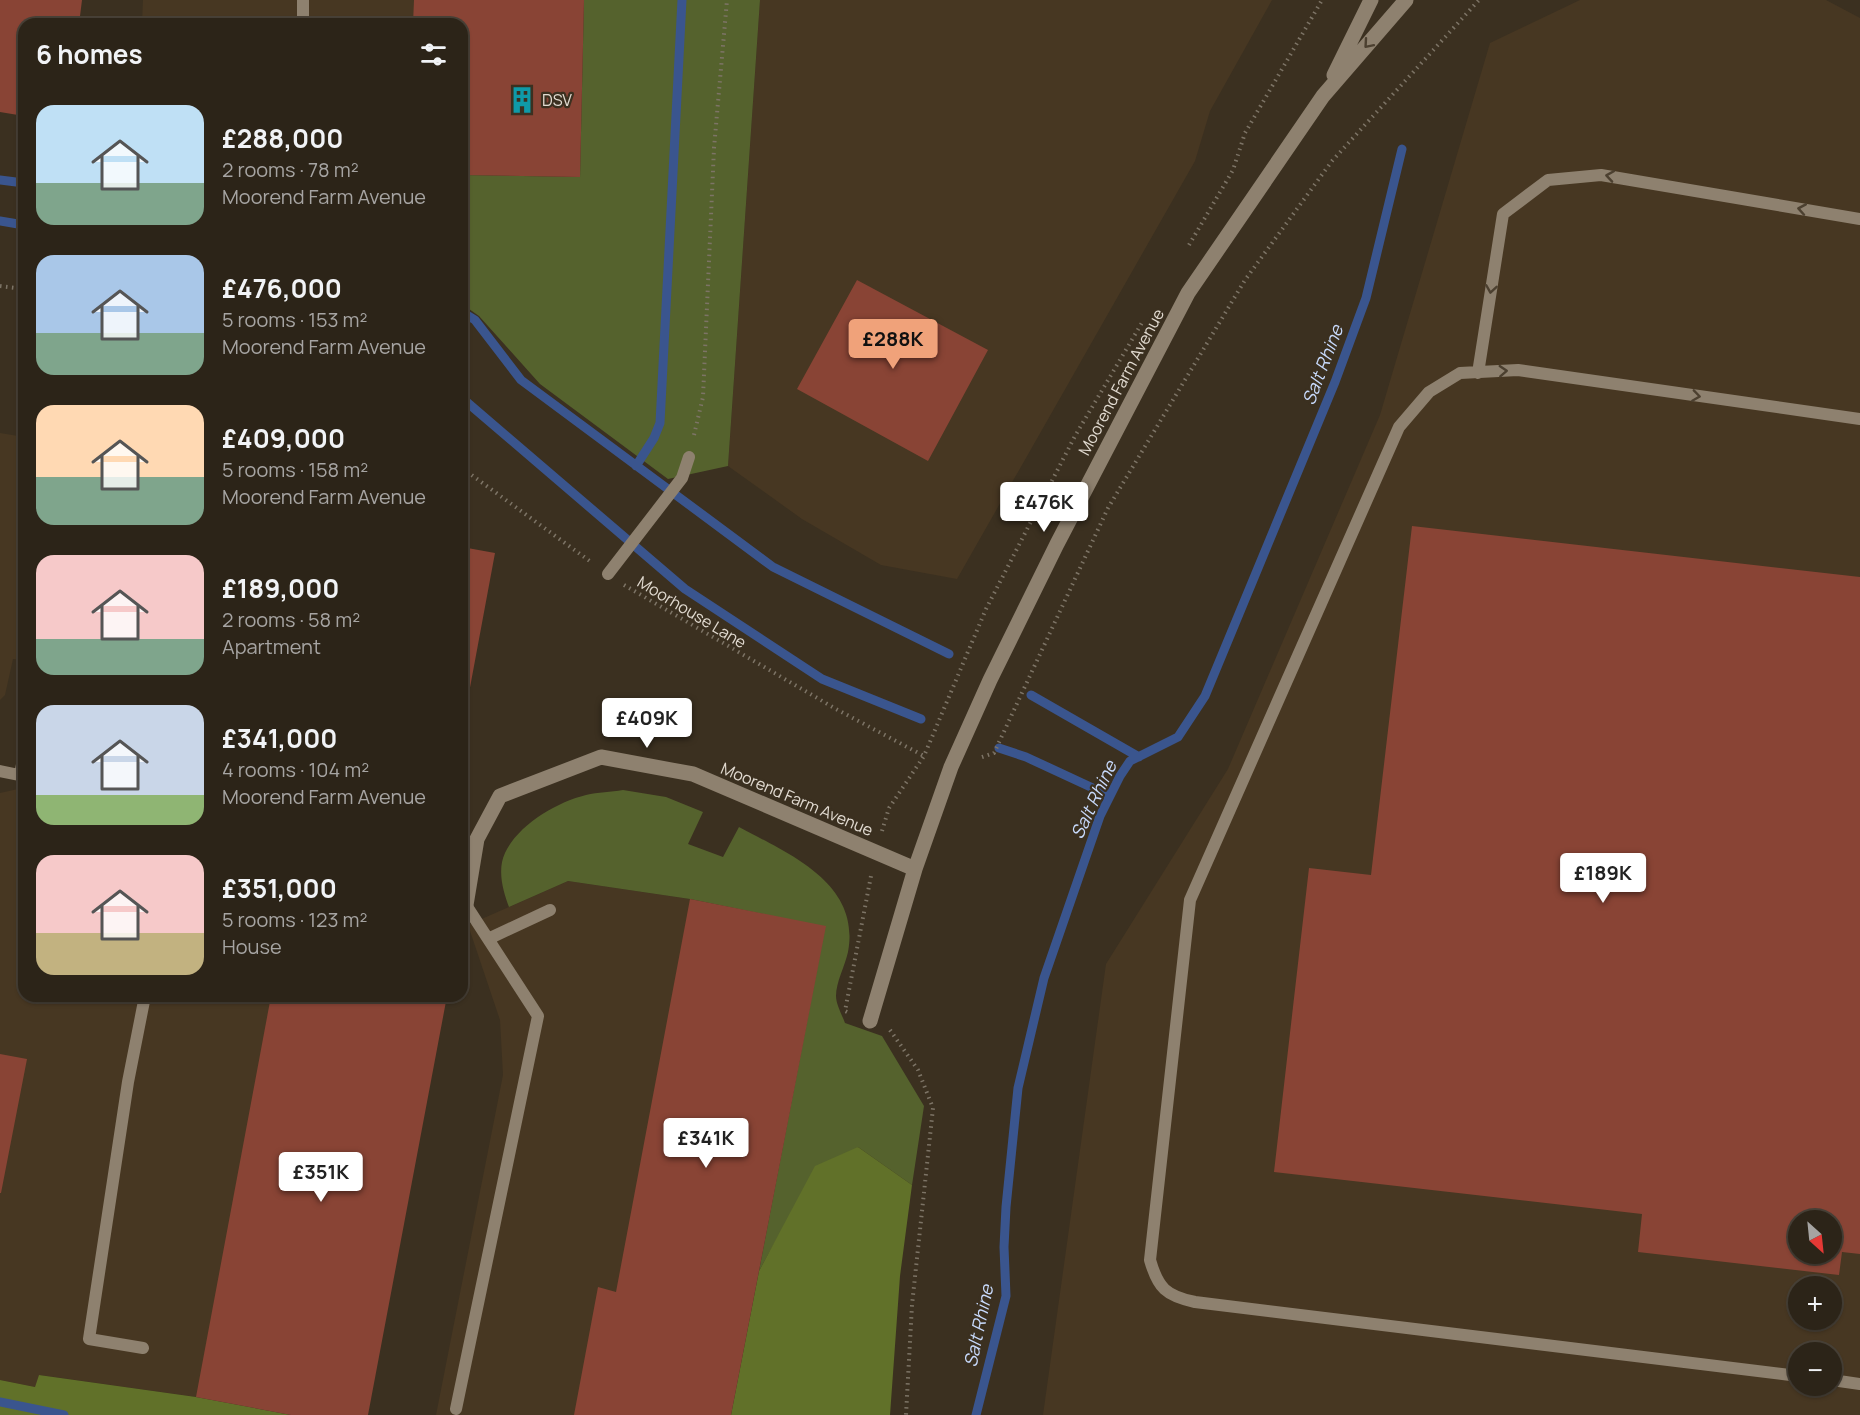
<!DOCTYPE html>
<meta charset="utf-8">
<style>
:root{--surface:#2c2418;--page:#383025;--text:#f1f3f6;--muted:#a6a4a2;--line:#484137;--accent:#f0a27a}
body{margin:0;font-family:Manrope,sans-serif;background:var(--page);color:var(--text);height:100vh;display:flex;flex-direction:column;font-size:22px;white-space:nowrap}
*{box-sizing:border-box;margin:0}
p{font-size:20px;color:var(--muted)}
.icon{flex:none;width:33px;height:33px;fill:none;stroke:currentColor;stroke-width:2;stroke-linecap:round;stroke-linejoin:round}
.map{position:relative;flex:1;overflow:hidden}
.details{position:absolute;left:18px;top:18px;width:450px;height:984px;display:flex;flex-direction:column;background:var(--surface);border-radius:18px;box-shadow:0 2px 4px #0004,0 0 0 2px var(--line)}
.details>*{flex:none}
.needle{width:39px;rotate:153deg}
.fabs{position:absolute;left:1788px;top:1210px;display:grid;gap:12px}
.fabs a{display:grid;place-items:center;width:54px;height:54px;border-radius:50%;background:var(--surface);box-shadow:0 2px 4px #0004,0 0 0 2px var(--line);font-size:30px}
.price{position:absolute;translate:-50% -51px;padding:0 14px;border-radius:6px;background:#fff;color:#222;font-size:20px;line-height:39px;filter:drop-shadow(0 2px 3px #0008)}
.price::after{content:'';position:absolute;left:50%;top:36px;width:18px;height:14px;margin-left:-9px;background:inherit;clip-path:polygon(0 0,100% 0,50% 100%)}
.price.active{background:var(--accent);color:#111}
ul{padding:0;list-style:none}
li{display:flex;align-items:center;gap:18px;height:150px;padding:0 18px}
li span{display:grid;place-items:center;flex:none;width:168px;height:120px;border-radius:18px;color:#555}
li>.icon{margin-inline-start:auto}
span .icon{width:72px;height:72px;fill:#fffc;stroke-width:1}
li b{font-size:26px}
h2{display:flex;justify-content:space-between;align-items:center;height:72px;padding:0 18px;font-size:26px}
.map>svg:first-child{display:block}
</style>
<div class="map">
<svg width="1860" height="1415" viewBox="0 0 1860 1415">
<rect width="100%" height="100%" fill="#3b3020"/>
<path fill="#473722" fill-rule="evenodd" d="M143,0H584L580,177L462,175V24H142Z
M760,0H1272L1210,111L1195,161L957,579L881,565L802,519L728,466Z
M1580,0H1826L1860,18V1415H1043L1106,964L1228,769L1380,415L1490,43ZM1798,1221H1832V1254H1798ZM1798,1287H1832V1320H1798ZM1798,1353H1832V1386H1798Z
M0,433L24,437V660L13,659L5,695L0,700Z
M18,789L24,791V996H447L291,1415L196,1397L40,1375L35,1387L0,1380V793Z
M568,881L690,899L826,926L731,1415H436L503,1075L500,1020L468,925Z"/>
<path fill="#55622d" d="M584,0H760L728,466L668,479L540,384L479,316L462,304V175L580,177Z
M623,790L666,797L703,812L688,844L723,857L739,827C789,854 861,883 848,952C845,966 836,982 836,996C836,1004 842,1015 845,1023L882,1036L924,1106L912,1185L858,1147L779,1235L759,1271L825,927L690,899L568,881L509,907C503,891 497,870 505,853C518,825 557,802 586,795C598,792 611,792 623,790Z"/>
<path fill="#617129" d="M858,1147L912,1185L900,1276L890,1415H731L759,1271L815,1166Z
M39,1375L196,1397L291,1415H0V1380L35,1387Z"/>
<g fill="none" stroke-linecap="round" stroke-linejoin="round">
<path stroke="#3a558e" stroke-width="9" d="M0,180L24,183
M0,221L24,225
M462,312L475,320L521,380L773,567L949,654
M462,398L685,589L822,679L921,719
M636,466L654,438L660,423L682,0
M1031,695L1139,757
M999,748L1026,757L1110,796
M0,1402L64,1415
M976,1415L1006,1296L1004,1247L1006,1207L1018,1088L1044,978L1100,816L1120,776L1130,761L1178,737L1205,696L1335,382L1366,298L1402,149"/>
</g>
<path fill="#894435" fill-rule="evenodd" d="M0,0H82L79,24H24V116L0,112Z
M414,0H584L580,177L462,175V24H413Z
M857,280L988,350L928,461L797,389Z
M1412,526L1860,577V1254L1842,1252L1839,1275L1638,1252L1642,1214L1274,1172L1309,868L1371,875ZM1798,1221H1832V1254H1798Z
M462,547L495,553L466,709L462,708Z
M690,899L826,926L731,1415H574L598,1287L616,1292Z
M271,996H447L368,1415H291L196,1397Z
M0,1054L27,1059L1,1193H0Z"/>
<g fill="none" stroke-linecap="round" stroke-linejoin="round">
<path stroke="#7d7466" stroke-width="4" stroke-dasharray="1.5 4.5" stroke-linecap="butt" d="M1189,245L1233,170L1245,133L1322,0
M0,286L24,289
M694,435L703,397L714,148L727,0
M462,468L591,562
M624,585L836,709L924,756
M982,757L994,753L1108,508L1245,280L1332,161L1479,0
M882,831L889,808L924,756L986,609L1075,436L1143,321
M847,1012L845,1011L871,876
M890,1030L918,1070L933,1108L912,1305L906,1415"/>
<path stroke="#8e816f" stroke-width="12" d="M303,24V0
M1478,373L1503,214L1548,180L1601,175L1860,219
M608,574L682,478L689,457
M0,771L24,776
M20,775L24,754
M488,939L550,910
M143,1348L89,1339L128,1082L145,996
M1798,1376L1195,1302C1166,1296 1158,1288 1150,1260L1190,900L1399,427L1429,392L1460,373L1518,370L1860,419
M1832,1380L1860,1384
M456,1409L538,1016L466,905"/>
<path stroke="#8e816f" stroke-width="15" d="M1334,75L1371,0
M466,905L477,839L500,796L601,757L693,774L915,869
M870,1021L915,869L951,767L990,680L1057,544L1188,293L1323,96L1406,0"/>
</g>
<defs><path id="oneway-chevron" d="M-2-3.5L2.5 0L-2 3.5" fill="none" stroke-width="1.6" stroke-linecap="round" stroke-linejoin="round" transform="scale(1.5)"/></defs>
<g stroke="#4c4030">
<use href="#oneway-chevron" transform="translate(1368 44) rotate(131)"/>
<use href="#oneway-chevron" transform="translate(1610 176) rotate(-171)"/>
<use href="#oneway-chevron" transform="translate(1802 209) rotate(-170)"/>
<use href="#oneway-chevron" transform="translate(1491 289) rotate(99)"/>
<use href="#oneway-chevron" transform="translate(1503 371) rotate(-3)"/>
<use href="#oneway-chevron" transform="translate(1696 396) rotate(8)"/>
</g>
<defs>
<symbol id="building-bare" viewBox="-9 -9 18 18"><path d="M-4-6H4V6H1V3H-1V6H-4ZM-2.5-4.3h1.7v1.8h-1.7ZM.8-4.3h1.7v1.8H.8ZM-2.5-1h1.7V.8h-1.7ZM.8-1h1.7V.8H.8Z" fill="#0f9aa8" stroke="#3b3020" stroke-width="2.5" paint-order="stroke"/></symbol>
</defs>
<g fill-rule="evenodd">
<use href="#building-bare" x="503" y="81" width="38" height="38"/>
</g>
<g text-anchor="middle" stroke-width="4.5" stroke-linejoin="round" paint-order="stroke">
<g font-size="16" fill="#e1dad0" stroke="#3b3020" text-anchor="start">
<text x="542" y="106">DSV</text>
</g>
<g font-size="16" fill="#e1dad0" stroke="#3b3020">
<text transform="translate(1121 382) rotate(-62)" y="6">Moorend Farm Avenue</text>
<text transform="translate(692 612) rotate(31)" y="6">Moorhouse Lane</text>
<text transform="translate(797 799) rotate(23)" y="6">Moorend Farm Avenue</text>
</g>
<g font-size="18" font-style="italic" fill="#c8dafc" stroke="#3b3020">
<text transform="translate(1323 365) rotate(-69)" y="6">Salt Rhine</text>
<text transform="translate(1094 800) rotate(-65)" y="6">Salt Rhine</text>
<text transform="translate(979 1326) rotate(-78)" y="6">Salt Rhine</text>
</g>
</g>
</svg>
<div class="fabs">
<a><svg class="needle" viewBox="-14 -14 28 28"><path d="M0-13l5 13h-10z" fill="#e53935"/><path d="M0 13l5-13h-10z" fill="#a6a4a2"/></svg></a>
<a>+</a>
<a>−</a>
</div>
<b class="price active" style="left:893px;top:370px">£288K</b>
<b class="price" style="left:1044px;top:533px">£476K</b>
<b class="price" style="left:647px;top:749px">£409K</b>
<b class="price" style="left:1603px;top:904px">£189K</b>
<b class="price" style="left:706px;top:1169px">£341K</b>
<b class="price" style="left:321px;top:1203px">£351K</b>
<section class="details">
<h2>6 homes<svg class="icon" aria-label="filters" viewBox="0 0 24 24"><path d="M4 7h16M4 17h16"/><circle cx="9" cy="7" r="2"/><circle cx="15" cy="17" r="2"/></svg></h2>
<ul>
<li><span style="background:linear-gradient(#bfe0f5 65%,#7fa58c 0)"><svg class="icon" aria-label="home" viewBox="0 0 24 24"><path d="M3 11l9-7 9 7M6 9v11h12V9"/></svg></span><div><b>£288,000</b><p>2 rooms · 78 m²</p><p>Moorend Farm Avenue</p></div></li>
<li><span style="background:linear-gradient(#a9c7e8 65%,#7fa58c 0)"><svg class="icon" aria-label="home" viewBox="0 0 24 24"><path d="M3 11l9-7 9 7M6 9v11h12V9"/></svg></span><div><b>£476,000</b><p>5 rooms · 153 m²</p><p>Moorend Farm Avenue</p></div></li>
<li><span style="background:linear-gradient(#ffd9b3 60%,#7fa58c 0)"><svg class="icon" aria-label="home" viewBox="0 0 24 24"><path d="M3 11l9-7 9 7M6 9v11h12V9"/></svg></span><div><b>£409,000</b><p>5 rooms · 158 m²</p><p>Moorend Farm Avenue</p></div></li>
<li><span style="background:linear-gradient(#f6c9c9 70%,#7fa58c 0)"><svg class="icon" aria-label="home" viewBox="0 0 24 24"><path d="M3 11l9-7 9 7M6 9v11h12V9"/></svg></span><div><b>£189,000</b><p>2 rooms · 58 m²</p><p>Apartment</p></div></li>
<li><span style="background:linear-gradient(#c9d6e8 75%,#8fb573 0)"><svg class="icon" aria-label="home" viewBox="0 0 24 24"><path d="M3 11l9-7 9 7M6 9v11h12V9"/></svg></span><div><b>£341,000</b><p>4 rooms · 104 m²</p><p>Moorend Farm Avenue</p></div></li>
<li><span style="background:linear-gradient(#f6c9c9 65%,#c2b280 0)"><svg class="icon" aria-label="home" viewBox="0 0 24 24"><path d="M3 11l9-7 9 7M6 9v11h12V9"/></svg></span><div><b>£351,000</b><p>5 rooms · 123 m²</p><p>House</p></div></li>
</ul>
</section>
</div>
